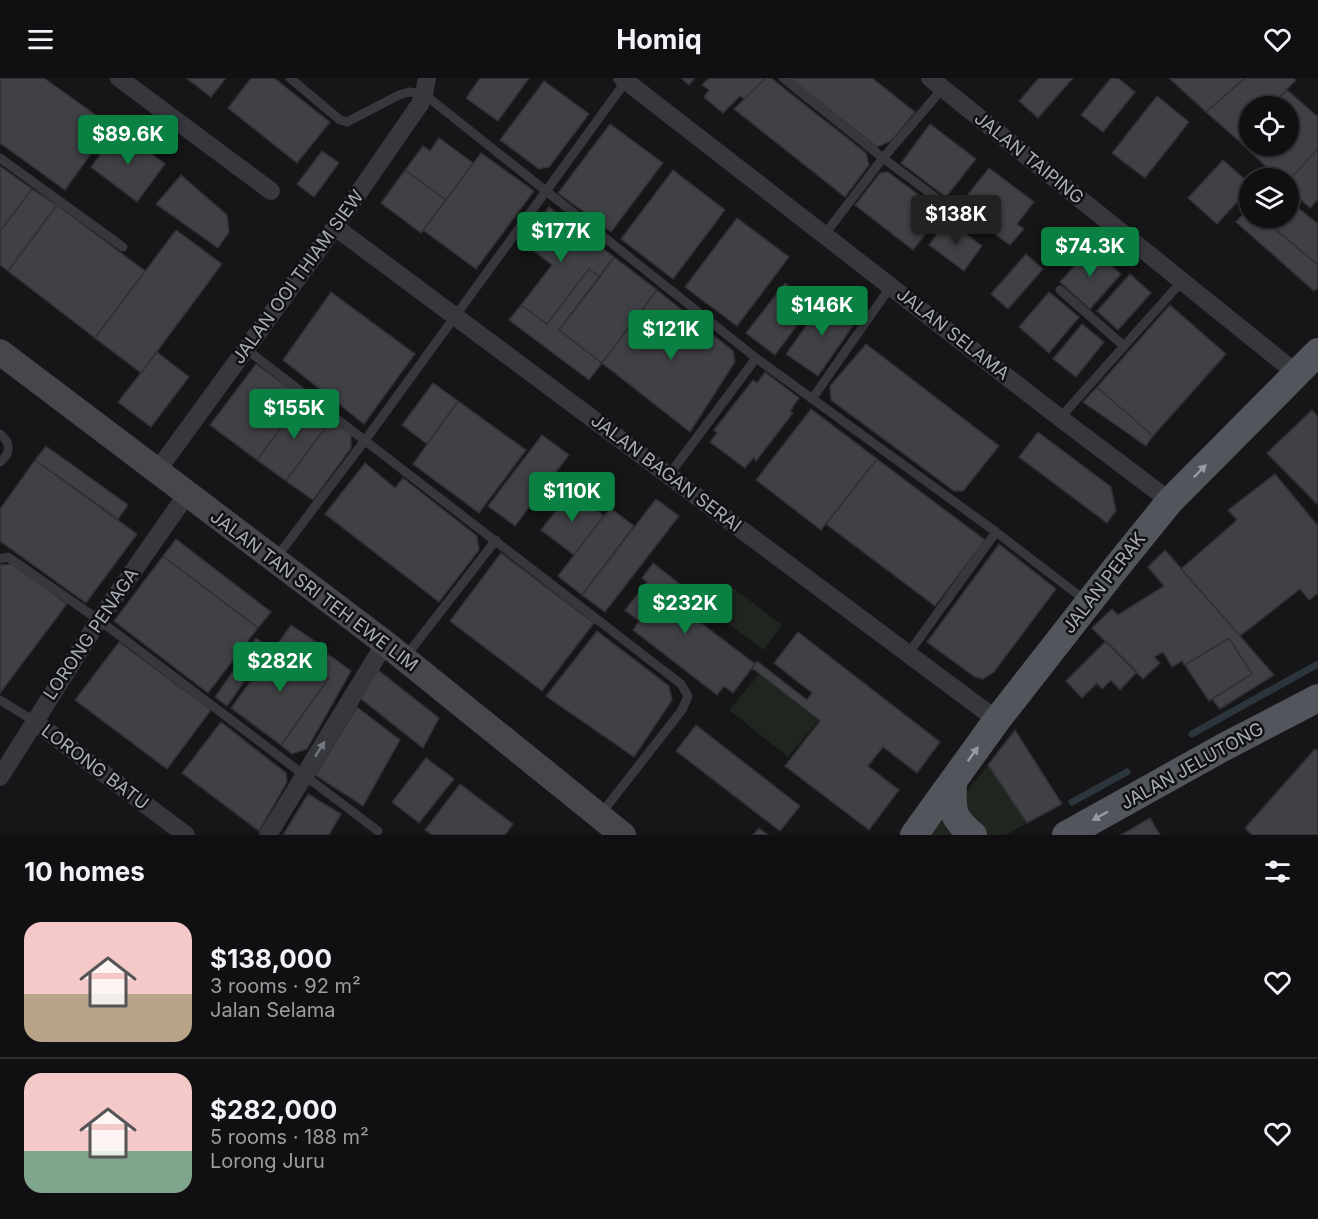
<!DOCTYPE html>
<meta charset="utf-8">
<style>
:root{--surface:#101012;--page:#1e1e20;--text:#f1f3f6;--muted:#9c9d9f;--line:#303032;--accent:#0b8043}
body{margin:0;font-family:Inter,sans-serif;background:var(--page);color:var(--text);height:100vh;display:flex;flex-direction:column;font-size:22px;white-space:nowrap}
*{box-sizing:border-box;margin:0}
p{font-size:20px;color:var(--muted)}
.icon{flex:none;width:33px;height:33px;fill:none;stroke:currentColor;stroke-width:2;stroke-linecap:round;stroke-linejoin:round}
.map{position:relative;height:757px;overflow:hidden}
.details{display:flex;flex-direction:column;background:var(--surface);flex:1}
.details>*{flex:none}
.tools{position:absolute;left:1239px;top:18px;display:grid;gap:12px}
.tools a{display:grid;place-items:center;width:60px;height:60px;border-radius:50%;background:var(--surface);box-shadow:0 2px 4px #0004,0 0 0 2px var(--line);font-size:30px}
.price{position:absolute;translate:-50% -51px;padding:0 14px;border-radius:6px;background:var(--accent);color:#fff;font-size:20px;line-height:39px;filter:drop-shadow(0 2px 3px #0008)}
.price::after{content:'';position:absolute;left:50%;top:36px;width:18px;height:14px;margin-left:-9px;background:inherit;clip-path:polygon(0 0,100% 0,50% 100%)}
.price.on{background:#222;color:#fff}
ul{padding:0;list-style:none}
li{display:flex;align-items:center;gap:18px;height:150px;padding:0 24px}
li+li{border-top:2px solid var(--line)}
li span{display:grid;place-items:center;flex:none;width:168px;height:120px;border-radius:18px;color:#555}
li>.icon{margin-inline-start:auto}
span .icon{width:72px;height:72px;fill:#fffc;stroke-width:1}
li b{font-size:26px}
h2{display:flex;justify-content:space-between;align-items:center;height:72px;padding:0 24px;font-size:26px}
header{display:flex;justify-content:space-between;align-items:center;height:78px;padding:0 24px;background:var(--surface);font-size:27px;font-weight:700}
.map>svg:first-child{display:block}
</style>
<header><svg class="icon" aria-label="menu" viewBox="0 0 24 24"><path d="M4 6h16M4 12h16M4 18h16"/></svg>Homiq<svg class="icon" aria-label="heart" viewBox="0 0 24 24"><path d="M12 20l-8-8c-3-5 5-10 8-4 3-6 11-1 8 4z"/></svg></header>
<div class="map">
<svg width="1318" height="757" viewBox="0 0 1318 757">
<rect width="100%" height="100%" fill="#161618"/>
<path fill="#1e261f" d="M732,509L782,547L763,572L713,534Z
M759,596L818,643L788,679L729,632Z
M988,687L1027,745L1006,757H931Z"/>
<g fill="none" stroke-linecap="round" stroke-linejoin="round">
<path stroke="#2c353c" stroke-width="7" d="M1192,656L1318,586
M1072,724L1127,694"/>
</g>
<path fill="#404145" stroke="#303034" stroke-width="1.5" d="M0,0H44L111,48L65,112L0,65Z
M186,0H226L211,19Z
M251,0H274L330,44L297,85L228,30Z
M480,0H529L498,43L466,20Z
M681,0H695L689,7Z
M709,0H766L744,21L740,18L723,35L704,19L709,12L702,7Z
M766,0H771L866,75L869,87L845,119L734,31Z
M789,0H872L915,34L891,63L877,69Z
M1039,0H1073L1038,40L1019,23Z
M1111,0H1118L1135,14L1103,54L1081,37Z
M1169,0H1245L1206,34Z
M1245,0H1293L1296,2L1271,28H1250V52L1239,63L1206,34Z
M544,3L589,36L549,89L539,91L500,62Z
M1287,12L1317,38L1318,37V71L1288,103V100H1278L1239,63L1250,52V68H1288V28H1271Z
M1157,18L1189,44L1145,100L1112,75Z
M610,46L663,85L611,154L558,115Z
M930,46L976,81L946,119L901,85Z
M119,51L165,86L137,124L91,89Z
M439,60L473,85L446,122L405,92L423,68L430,73Z
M1318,71V121L1310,130L1288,110V103Z
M322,73L339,85L314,119L297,106Z
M481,75L534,113L476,191L423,152Z
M1223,82L1250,106V110L1217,146L1188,120Z
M0,88L32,111L0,153Z
M989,90L1034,124L1017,146L1024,151L1010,167L958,129Z
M405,92L446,122L421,155L381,125Z
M673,92L725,132L673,201L621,161Z
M888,94L943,135L913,172L855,127L880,95Z
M181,97L227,137L229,154L218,170L156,126Z
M1288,110L1302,122L1296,128L1318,146V187L1262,140H1288Z
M32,111L57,127L8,193L0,187V153Z
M57,127L145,193L95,260L8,193Z
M549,129L614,179L600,199L589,191L547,246L521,227L552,187L522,164Z
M1250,129V140H1262L1318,187V210L1314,213L1236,144Z
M737,140L789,179L737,248L685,209Z
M947,142L982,168L964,193L929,167Z
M176,152L222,186L141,295L95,260Z
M1091,170L1121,196L1090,231L1060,204Z
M1026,176L1043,191L1008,231L991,216Z
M614,179L657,212L602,285L559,252Z
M589,191L600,199L559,252L602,285L589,302L509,242L521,227L547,246Z
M1130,196L1151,215L1118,252L1097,233Z
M785,205L813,226L775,277L746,255Z
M657,212L733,273L735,284L690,354L602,285Z
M331,214L415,276L364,346L283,282Z
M1049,214L1079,239L1049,275L1019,249Z
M826,220L857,242L818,298L786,276Z
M1170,227L1226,276L1153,358L1097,309Z
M1082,246L1104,264L1076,299L1053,281Z
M866,266L999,368L963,413H954L831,322L830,308Z
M157,274L189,299L151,349L118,324Z
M256,286L303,320L257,382L210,347Z
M765,294L799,320L790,333L793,335L756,383L754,379L745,390L710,364L717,355L714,352L753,302L757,305Z
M433,305L458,323L427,366L402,347Z
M1097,309L1153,358L1146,368L1083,324Z
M303,320L331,342L286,403L257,382Z
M458,323L526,372L479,435L413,386Z
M811,331L877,381L821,452L756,402Z
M1312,332L1318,339V427L1267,375Z
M331,342L351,357V370L313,422L286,403Z
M1038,354L1111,409L1116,433L1107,445L1019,379Z
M542,357L569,377L515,448L488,428Z
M46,368L128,427L118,441L35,382Z
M877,381L985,462L935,528L826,446Z
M35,382L137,456L86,525L0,463V431Z
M365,385L395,410L403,400L477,458L479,472L439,524L325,436Z
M1275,396L1318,448V515L1309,522L1300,511L1240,558L1181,491L1237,442L1228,432Z
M571,413L604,438L574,477L541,452Z
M656,421L679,438L605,534L582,517Z
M610,430L634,448L582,517L558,498Z
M176,461L271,534L258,550L163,478Z
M999,466L1056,511L994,594L983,601L975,599L927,564Z
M1165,472L1274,597L1220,631L1212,621L1209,623L1182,583L1172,589L1163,574L1154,579L1160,585L1143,601L1092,550L1112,531L1118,537L1164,508L1148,489Z
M501,475L594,545L542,613L450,543Z
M163,478L258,550L208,615L114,543Z
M653,485L686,511L675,525L755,586L733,615L724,608L717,617L633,552L639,543L625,532L647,504L642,500Z
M13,486L67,526L0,615V487Z
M291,547L316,564L303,581L279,564Z
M597,553L669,608L672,622L634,679L546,618Z
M798,554L940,664L917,695L883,669L868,688L899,712L869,752L785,688L820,643L752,590L757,583L807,622L812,615L774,585Z
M256,560L269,569L227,628L215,619Z
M1229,560L1252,596L1209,623L1185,587Z
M1106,563L1137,594L1120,612L1111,602L1102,611L1097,605L1082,620L1066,603Z
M119,564L211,632L167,691L75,622Z
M279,564L329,600L281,667L231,630Z
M328,576L351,593L307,671L292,676L281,667L329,600L317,591Z
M378,592L439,640L423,670L360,620Z
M357,629L400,662L363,728L315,697Z
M221,644L286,695L287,704L259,753L182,695Z
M696,647L800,728L780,753L676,673Z
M1015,652L1062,726L1027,745L988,687Z
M1315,671L1318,673V757H1252L1245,750Z
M426,680L454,701L419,745L392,724Z
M460,706L513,746L505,757H432L425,752Z
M308,716L341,736L329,757H283Z
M1150,740L1160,757H1121Z
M759,750L768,757H753Z"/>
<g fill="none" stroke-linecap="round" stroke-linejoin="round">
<path stroke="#37383d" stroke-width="9" d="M290,0L340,42L347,44L399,17L409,14L424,16L756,280L996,454L1086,523
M783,0L883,80L947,128
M0,80L123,169
M825,156L883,80L943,10
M1060,212L1124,268
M246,271L681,606L688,618L682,632L600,737
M812,321L891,208
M1060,340L1182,203
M0,356C11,365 11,375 0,384
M669,397L756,280
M276,480L366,361L626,3
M0,481L8,479L99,542L378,753
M908,576L996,454
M406,578L496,462
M0,622L34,643"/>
<path stroke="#37383d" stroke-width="18" d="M119,0L271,113
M622,0L1060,340L1170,423
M930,0L1296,295
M335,149L997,642
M157,393L335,149L420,26L424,16L427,0
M34,643L186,757
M0,699L99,542L187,416
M268,757L385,565"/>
<path stroke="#45474d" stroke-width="26" d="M0,274L385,565L623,757"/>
<path stroke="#53555c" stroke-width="28" d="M953,704C952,732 951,739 973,757
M914,757L997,642L1115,491L1170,423L1318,274
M1066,757L1222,670L1318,620"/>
</g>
<defs><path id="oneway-solid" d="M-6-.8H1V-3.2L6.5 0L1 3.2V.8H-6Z" transform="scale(1.5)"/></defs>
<g fill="#979ba6">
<use href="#oneway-solid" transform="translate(1200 393) rotate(-46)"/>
<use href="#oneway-solid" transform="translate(973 676) rotate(-54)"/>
<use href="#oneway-solid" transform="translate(1100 738) rotate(151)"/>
</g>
<use fill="#757881" href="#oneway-solid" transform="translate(320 671) rotate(-58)"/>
<g text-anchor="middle" stroke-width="5" stroke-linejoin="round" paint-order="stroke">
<g font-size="18" fill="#a8adb8" stroke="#111113">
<text transform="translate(1029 80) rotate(39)" y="6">JALAN TAIPING</text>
<text transform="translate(298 199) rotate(-54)" y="6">JALAN OOI THIAM SIEW</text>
<text transform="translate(953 256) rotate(38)" y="6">JALAN SELAMA</text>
<text transform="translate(666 395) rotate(37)" y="6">JALAN BAGAN SERAI</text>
<text transform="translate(1104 505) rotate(-52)" y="6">JALAN PERAK</text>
<text transform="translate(314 513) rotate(37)" y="6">JALAN TAN SRI TEH EWE LIM</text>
<text transform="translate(91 556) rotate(-56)" y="6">LORONG PENAGA</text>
<text transform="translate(1192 688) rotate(-29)" y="6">JALAN JELUTONG</text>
<text transform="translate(95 689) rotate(37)" y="6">LORONG BATU</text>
</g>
</g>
</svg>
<div class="tools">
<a><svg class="icon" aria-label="locate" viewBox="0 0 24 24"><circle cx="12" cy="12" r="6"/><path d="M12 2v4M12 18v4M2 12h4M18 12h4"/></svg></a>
<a><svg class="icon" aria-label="layers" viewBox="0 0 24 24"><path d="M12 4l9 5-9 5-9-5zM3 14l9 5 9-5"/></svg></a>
</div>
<b class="price" style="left:128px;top:88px">$89.6K</b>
<b class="price on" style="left:956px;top:168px">$138K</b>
<b class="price" style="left:561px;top:185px">$177K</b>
<b class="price" style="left:1090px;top:200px">$74.3K</b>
<b class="price" style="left:822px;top:259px">$146K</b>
<b class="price" style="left:671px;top:283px">$121K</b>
<b class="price" style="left:294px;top:362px">$155K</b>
<b class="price" style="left:572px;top:445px">$110K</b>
<b class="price" style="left:685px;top:557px">$232K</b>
<b class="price" style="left:280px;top:615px">$282K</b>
</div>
<section class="details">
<h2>10 homes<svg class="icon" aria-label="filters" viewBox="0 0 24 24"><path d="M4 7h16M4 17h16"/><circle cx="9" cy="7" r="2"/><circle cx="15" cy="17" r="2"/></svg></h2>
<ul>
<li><span style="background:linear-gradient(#f6c9c9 60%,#b9a48a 0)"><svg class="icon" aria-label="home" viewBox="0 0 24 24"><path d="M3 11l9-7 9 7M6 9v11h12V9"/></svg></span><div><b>$138,000</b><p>3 rooms · 92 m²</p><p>Jalan Selama</p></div><svg class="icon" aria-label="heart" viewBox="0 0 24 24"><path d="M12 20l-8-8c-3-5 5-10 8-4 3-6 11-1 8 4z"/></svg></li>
<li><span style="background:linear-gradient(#f6c9c9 65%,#7fa58c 0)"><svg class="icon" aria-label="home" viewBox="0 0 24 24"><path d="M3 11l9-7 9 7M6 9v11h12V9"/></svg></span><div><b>$282,000</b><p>5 rooms · 188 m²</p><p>Lorong Juru</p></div><svg class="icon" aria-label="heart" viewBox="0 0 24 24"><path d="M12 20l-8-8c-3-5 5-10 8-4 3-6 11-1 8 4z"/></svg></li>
</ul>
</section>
